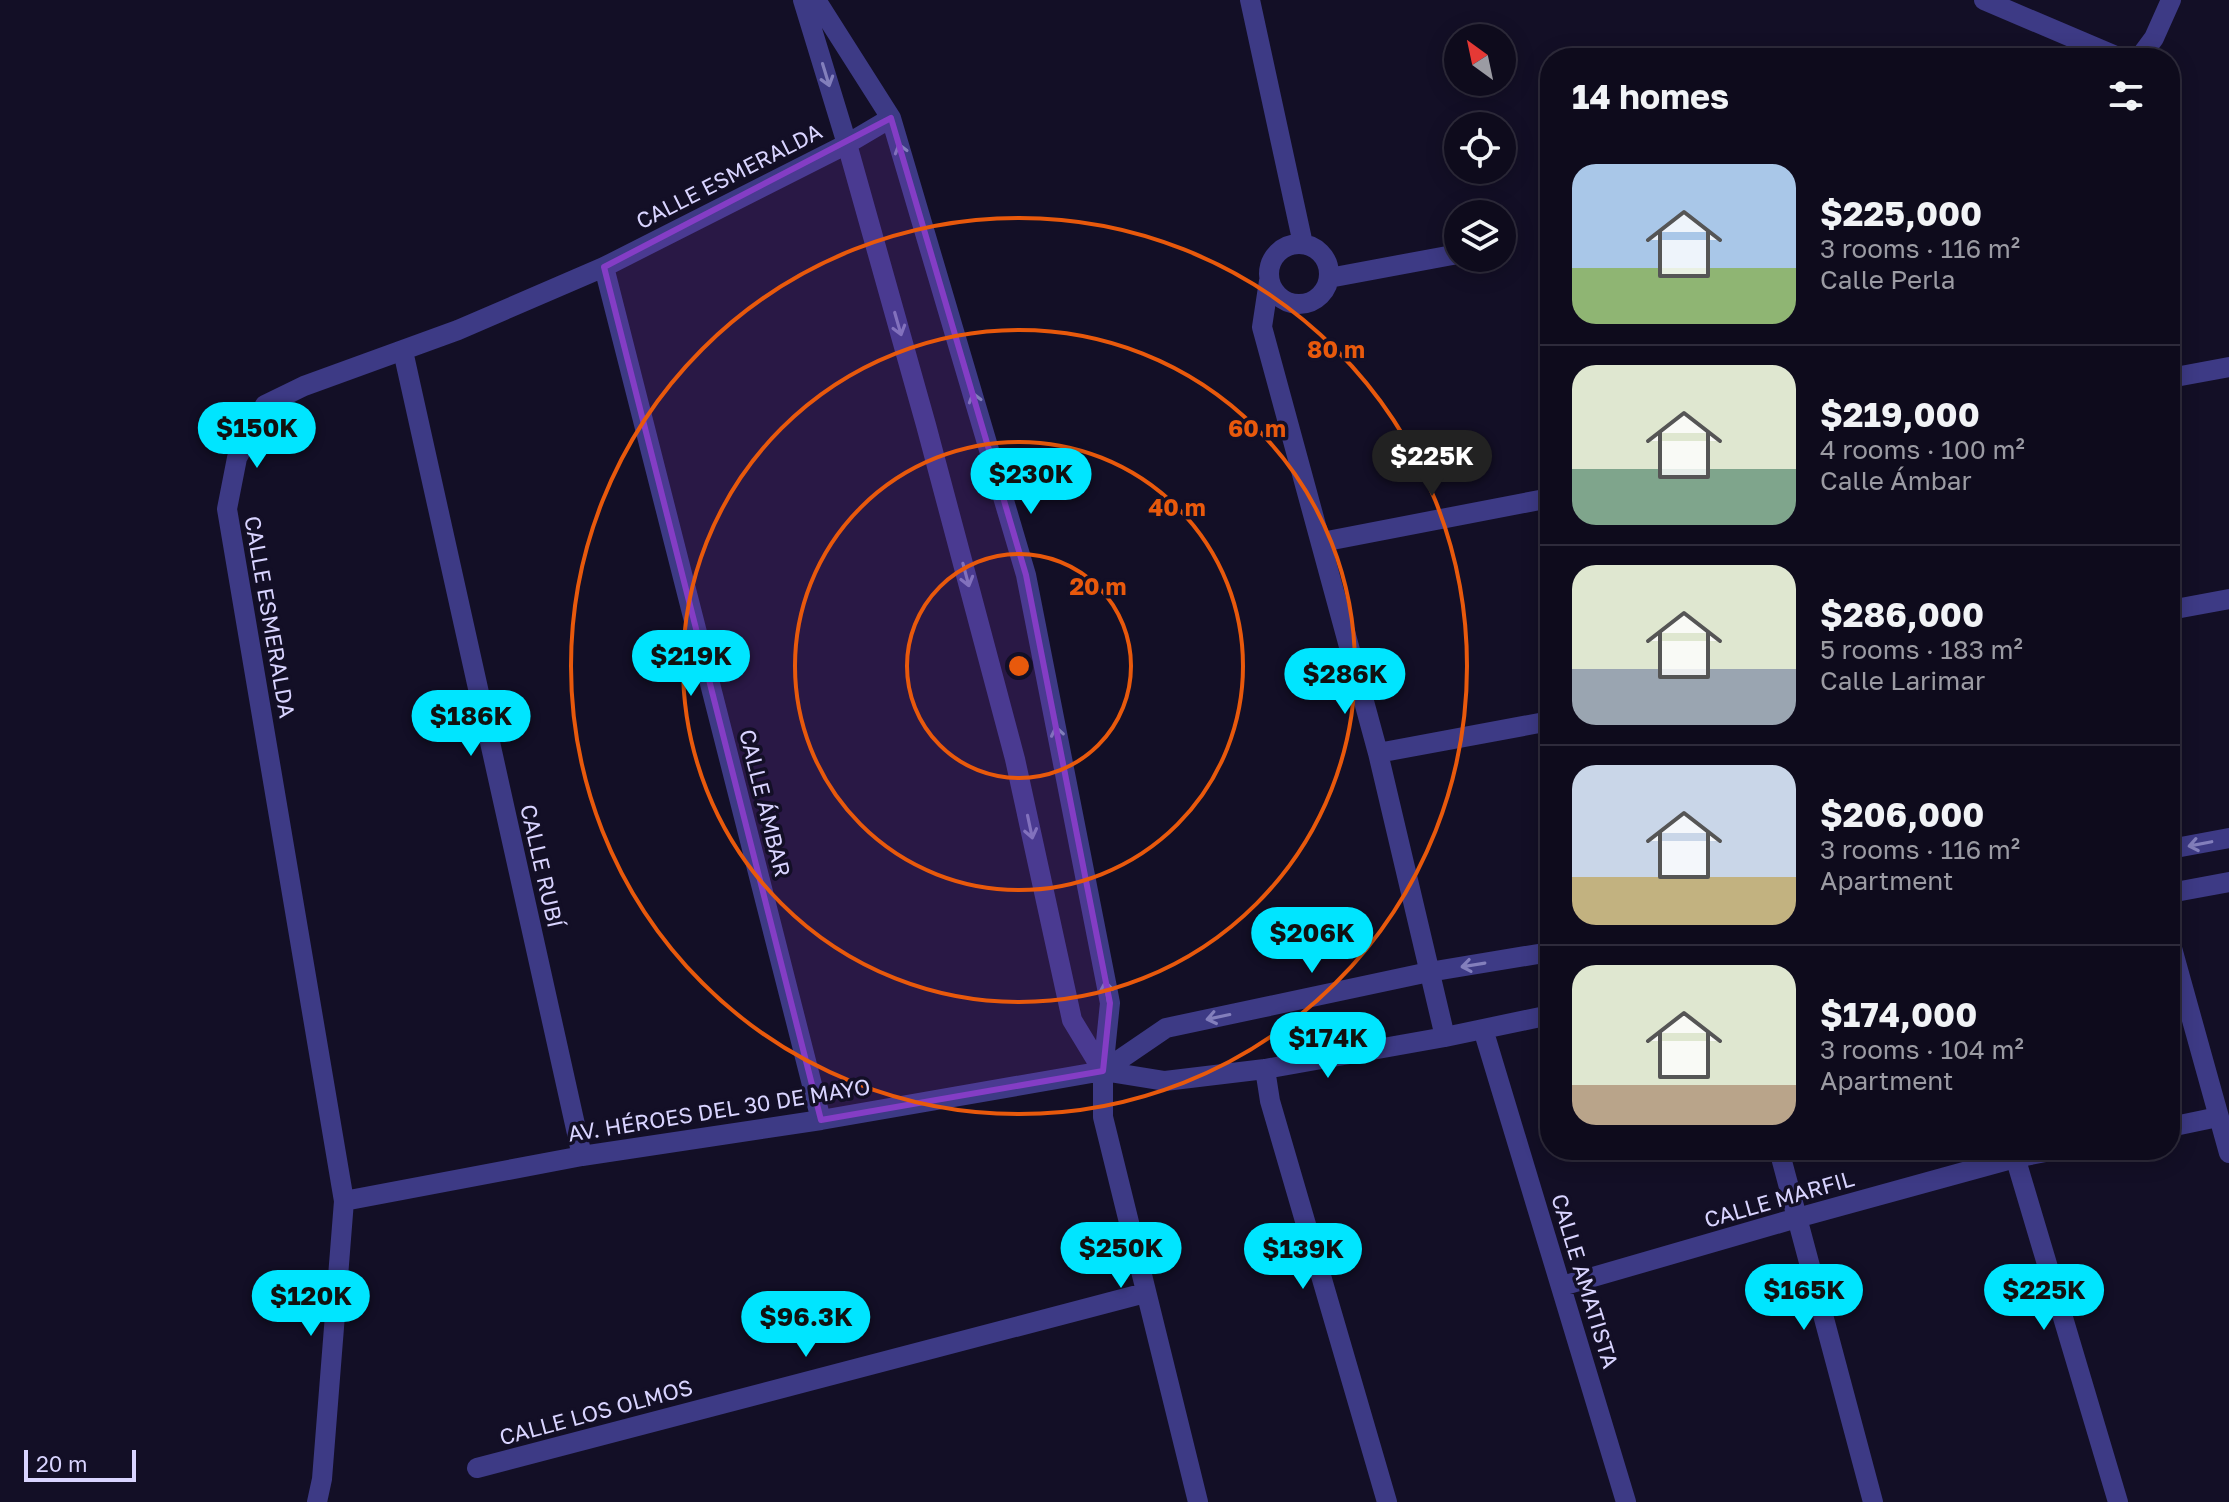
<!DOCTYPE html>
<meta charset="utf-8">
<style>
:root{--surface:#0e0b1c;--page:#171425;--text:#f1f3f6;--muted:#9b9ba3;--line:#2e2b3b;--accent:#00e5ff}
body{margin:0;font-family:"Golos Text",sans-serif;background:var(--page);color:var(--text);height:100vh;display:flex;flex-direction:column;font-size:30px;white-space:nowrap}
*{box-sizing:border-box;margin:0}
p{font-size:26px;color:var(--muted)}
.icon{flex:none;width:44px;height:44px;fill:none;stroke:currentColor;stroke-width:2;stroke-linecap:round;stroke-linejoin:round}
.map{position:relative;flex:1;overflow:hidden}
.drawer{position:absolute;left:1540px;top:48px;width:640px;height:1112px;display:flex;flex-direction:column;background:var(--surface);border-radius:32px;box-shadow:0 4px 20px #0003,0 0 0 2px var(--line)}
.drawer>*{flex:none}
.needle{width:52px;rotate:327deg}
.tools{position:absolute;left:1444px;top:24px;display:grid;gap:16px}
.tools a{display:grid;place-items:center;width:72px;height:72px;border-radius:50%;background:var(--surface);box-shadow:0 4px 20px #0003,0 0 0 2px var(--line);font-size:40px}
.scale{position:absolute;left:24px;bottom:20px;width:112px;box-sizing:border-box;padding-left:8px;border:4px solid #d9d4ff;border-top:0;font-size:22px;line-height:28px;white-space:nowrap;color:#d9d4ff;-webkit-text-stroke:6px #130f26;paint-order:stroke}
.price{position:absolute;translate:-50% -68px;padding:0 18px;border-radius:28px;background:var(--accent);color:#111;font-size:26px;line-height:52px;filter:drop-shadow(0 2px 4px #0008)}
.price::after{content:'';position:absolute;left:50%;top:48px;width:24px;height:18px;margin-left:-12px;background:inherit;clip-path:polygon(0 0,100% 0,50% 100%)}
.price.current{background:#222;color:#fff}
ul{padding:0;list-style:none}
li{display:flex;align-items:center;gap:24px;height:200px;padding:0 32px}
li+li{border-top:2px solid var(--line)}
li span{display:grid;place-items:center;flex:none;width:224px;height:160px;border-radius:24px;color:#555}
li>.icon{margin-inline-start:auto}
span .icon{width:96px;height:96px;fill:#fffc;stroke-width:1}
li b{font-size:34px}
h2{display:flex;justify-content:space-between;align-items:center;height:96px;padding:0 32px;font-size:34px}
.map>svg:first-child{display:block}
</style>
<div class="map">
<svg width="2229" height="1502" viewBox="0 0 2229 1502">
<rect width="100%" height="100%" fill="#130f26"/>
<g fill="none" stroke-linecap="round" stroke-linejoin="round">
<path stroke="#3d3a85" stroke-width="20" d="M803,0L847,144L926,425L1015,759L1072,1020L1103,1071
M816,0L891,118L1026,575L1110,1003L1103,1071V1117L1198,1502
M1250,0L1303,244
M1984,0L2118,57H2140L2154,38L2171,0
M1269 274a30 30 0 1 1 60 0a30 30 0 1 1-60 0Z
M604,267L821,1120
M1329,278L1458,254
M1269,281L1262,327L1378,753L1445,1037
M403,351L582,1156
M2170,378L2229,367
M1322,542L1550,498
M2170,610L2229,599
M1378,753L1550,721
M2170,849L2229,838
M2170,893L2229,882
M2170,941L2229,1153
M1483,1029L1626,1502
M1265,1069L1270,1101L1387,1502
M1103,1071L1166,1028L1429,972L1550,952
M2170,1127L2218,1117
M1779,1150L1873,1502
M2013,1150L2118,1502
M344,1201L582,1156L821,1120L1103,1071L1165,1081L1265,1069L1445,1037L1550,1015
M1562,1286L1797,1218L2015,1158L2056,1150
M477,1468L1145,1293
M317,1502L322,1479L344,1201L227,509L237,458L265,405L304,386L458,330L604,267L847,144L891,118"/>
</g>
<defs><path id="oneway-shaft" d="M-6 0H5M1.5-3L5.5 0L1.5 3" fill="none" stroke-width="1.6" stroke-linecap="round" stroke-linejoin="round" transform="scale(2)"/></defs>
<g stroke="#837fbc">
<use href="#oneway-shaft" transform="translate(826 75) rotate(73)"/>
<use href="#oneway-shaft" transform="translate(902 155) rotate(-106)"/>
<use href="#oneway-shaft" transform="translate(898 324) rotate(74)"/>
<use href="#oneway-shaft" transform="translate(976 404) rotate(-106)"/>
<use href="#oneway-shaft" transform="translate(966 575) rotate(75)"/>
<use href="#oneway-shaft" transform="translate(1058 738) rotate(-101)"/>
<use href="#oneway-shaft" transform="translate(1030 827) rotate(78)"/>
<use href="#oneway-shaft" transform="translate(2200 844) rotate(169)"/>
<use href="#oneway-shaft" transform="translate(1473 965) rotate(171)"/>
<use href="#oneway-shaft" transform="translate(1107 993) rotate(-99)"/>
<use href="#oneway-shaft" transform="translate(1218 1017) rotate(168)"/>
</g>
<path fill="#843dc5" fill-opacity="0.2" stroke="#843dc5" stroke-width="6" stroke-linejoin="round" d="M891,118L1026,575L1110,1003L1103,1071L821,1120L604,267Z"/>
<g fill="none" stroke="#e8590c" stroke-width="4">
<circle cx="1019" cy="666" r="112"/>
<circle cx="1019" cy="666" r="224"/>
<circle cx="1019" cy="666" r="336"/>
<circle cx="1019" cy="666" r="448"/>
</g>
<g text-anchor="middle" stroke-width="7" stroke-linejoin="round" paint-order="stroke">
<g font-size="22" fill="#d9d4ff" stroke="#130f26">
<text transform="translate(729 176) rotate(-27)" y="8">CALLE ESMERALDA</text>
<text transform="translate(270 617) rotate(80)" y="8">CALLE ESMERALDA</text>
<text transform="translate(765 803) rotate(76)" y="8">CALLE ÁMBAR</text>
<text transform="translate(542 866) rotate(77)" y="8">CALLE RUBÍ</text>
<text transform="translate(719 1110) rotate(-9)" y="8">AV. HÉROES DEL 30 DE MAYO</text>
<text transform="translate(1779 1199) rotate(-16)" y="8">CALLE MARFIL</text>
<text transform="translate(1585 1281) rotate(73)" y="8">CALLE AMATISTA</text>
<text transform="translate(596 1412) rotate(-15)" y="8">CALLE LOS OLMOS</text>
</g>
</g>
<circle cx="1019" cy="666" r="12" fill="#e8590c" stroke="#130f26" stroke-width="4"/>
<g font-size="24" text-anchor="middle" font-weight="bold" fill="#e8590c" stroke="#130f26" stroke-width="7" stroke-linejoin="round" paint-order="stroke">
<text x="1336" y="358">80 m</text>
<text x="1257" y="437">60 m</text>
<text x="1177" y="516">40 m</text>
<text x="1098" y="595">20 m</text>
</g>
</svg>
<div class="tools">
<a><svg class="needle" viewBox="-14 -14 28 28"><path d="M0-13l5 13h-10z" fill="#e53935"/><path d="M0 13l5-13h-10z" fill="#9b9ba3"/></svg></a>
<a><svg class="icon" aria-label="locate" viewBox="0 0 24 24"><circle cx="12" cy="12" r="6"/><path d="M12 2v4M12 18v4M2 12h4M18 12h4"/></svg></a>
<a><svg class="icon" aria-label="layers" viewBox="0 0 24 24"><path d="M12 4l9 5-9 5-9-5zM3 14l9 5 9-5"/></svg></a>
</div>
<div class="scale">20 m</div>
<b class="price" style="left:257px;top:470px">$150K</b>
<b class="price current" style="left:1432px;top:498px">$225K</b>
<b class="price" style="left:1031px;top:516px">$230K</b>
<b class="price" style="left:691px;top:698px">$219K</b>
<b class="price" style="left:1345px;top:716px">$286K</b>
<b class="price" style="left:471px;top:758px">$186K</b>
<b class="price" style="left:1312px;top:975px">$206K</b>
<b class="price" style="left:1328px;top:1080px">$174K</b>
<b class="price" style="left:1121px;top:1290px">$250K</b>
<b class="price" style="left:1303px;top:1291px">$139K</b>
<b class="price" style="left:1804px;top:1332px">$165K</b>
<b class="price" style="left:2044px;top:1332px">$225K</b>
<b class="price" style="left:311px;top:1338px">$120K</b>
<b class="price" style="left:806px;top:1359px">$96.3K</b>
<section class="drawer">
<h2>14 homes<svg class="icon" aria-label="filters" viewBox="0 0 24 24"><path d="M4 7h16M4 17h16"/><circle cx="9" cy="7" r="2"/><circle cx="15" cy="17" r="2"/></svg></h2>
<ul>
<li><span style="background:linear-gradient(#a9c7e8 65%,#8fb573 0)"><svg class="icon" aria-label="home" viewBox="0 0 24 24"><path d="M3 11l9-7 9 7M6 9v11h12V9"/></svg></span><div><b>$225,000</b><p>3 rooms · 116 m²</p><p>Calle Perla</p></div></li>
<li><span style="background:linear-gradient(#dfe7d0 65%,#7fa58c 0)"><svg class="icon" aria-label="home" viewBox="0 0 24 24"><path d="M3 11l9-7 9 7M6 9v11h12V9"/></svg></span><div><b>$219,000</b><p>4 rooms · 100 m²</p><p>Calle Ámbar</p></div></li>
<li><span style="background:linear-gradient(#dfe7d0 65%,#9aa5b1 0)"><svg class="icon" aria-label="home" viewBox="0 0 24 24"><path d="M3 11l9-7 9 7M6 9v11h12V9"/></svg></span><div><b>$286,000</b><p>5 rooms · 183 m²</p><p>Calle Larimar</p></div></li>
<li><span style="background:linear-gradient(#c9d6e8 70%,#c2b280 0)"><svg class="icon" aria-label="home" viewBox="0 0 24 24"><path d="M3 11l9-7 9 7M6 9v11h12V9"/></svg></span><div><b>$206,000</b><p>3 rooms · 116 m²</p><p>Apartment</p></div></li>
<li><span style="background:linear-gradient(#dfe7d0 75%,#b9a48a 0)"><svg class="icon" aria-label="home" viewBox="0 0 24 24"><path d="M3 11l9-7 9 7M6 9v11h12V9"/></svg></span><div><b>$174,000</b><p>3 rooms · 104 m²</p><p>Apartment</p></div></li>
</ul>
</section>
</div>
